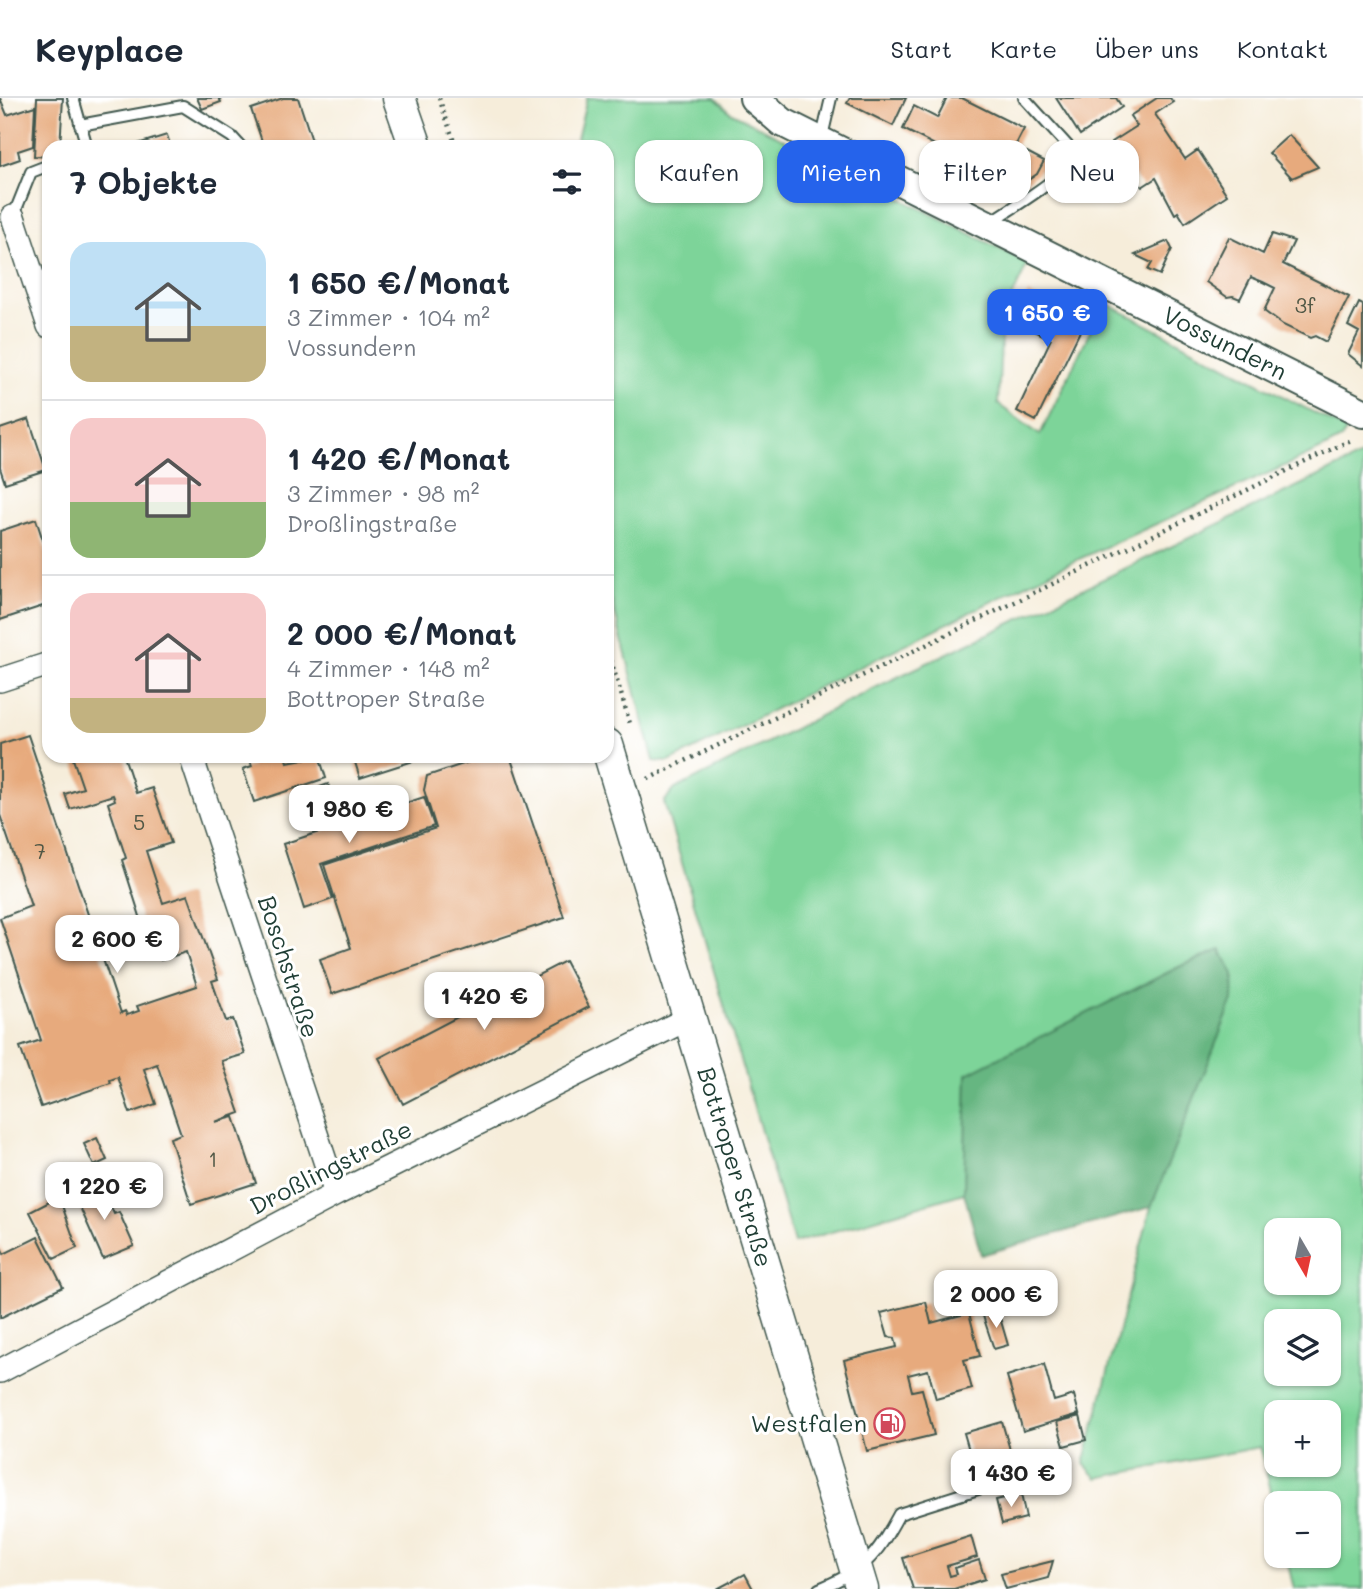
<!DOCTYPE html>
<html lang="de">
<meta charset="utf-8">
<style>
:root{--surface:#fff;--page:#f2f2f3;--text:#1f2937;--muted:#747a83;--line:#e0e1e3;--accent:#2563eb}
body{margin:0;font-family:Mali,sans-serif;background:var(--page);color:var(--text);height:100vh;display:flex;flex-direction:column;font-size:26px;white-space:nowrap}
*{box-sizing:border-box;margin:0}
p{font-size:23px;color:var(--muted)}
.icon{flex:none;width:38px;height:38px;fill:none;stroke:currentColor;stroke-width:2;stroke-linecap:round;stroke-linejoin:round}
.map{position:relative;flex:1;overflow:hidden}
.drawer{position:absolute;left:42px;top:42px;width:572px;height:623px;display:flex;flex-direction:column;background:var(--surface);border-radius:21px;box-shadow:0 2px 5px #0004}
.drawer>*{flex:none}
.hud{position:absolute;left:635px;top:42px;width:621px;height:63px;display:flex;gap:14px}
.needle{width:46px;rotate:171deg}
.controls{position:absolute;left:1264px;top:1120px;display:grid;gap:14px}
.controls a{display:grid;place-items:center;width:77px;height:77px;border-radius:14px;background:var(--surface);box-shadow:0 2px 5px #0004;font-size:35px}
.price{position:absolute;translate:-50% -60px;padding:0 16px;border-radius:14px;background:#fff;color:#222;font-size:23px;line-height:46px;filter:drop-shadow(0 2px 4px #0008)}
.price::after{content:'';position:absolute;left:50%;top:42px;width:21px;height:16px;margin-left:-10px;background:inherit;clip-path:polygon(0 0,100% 0,50% 100%)}
.price.active{background:var(--accent);color:#fff}
ul{padding:0;list-style:none}
li{display:flex;align-items:center;gap:21px;height:175px;padding:0 28px}
li+li{border-top:2px solid var(--line)}
li span{display:grid;place-items:center;flex:none;width:196px;height:140px;border-radius:21px;color:#555}
li>.icon{margin-inline-start:auto}
span .icon{width:84px;height:84px;fill:#fffc;stroke-width:1}
li b{font-size:30px}
h2{display:flex;justify-content:space-between;align-items:center;height:84px;padding:0 28px;font-size:30px}
.tag{padding:0 24px;border-radius:21px;background:var(--surface);box-shadow:0 2px 5px #0004;font-size:24px;line-height:63px}
.tag.active{background:var(--accent);color:#fff}
header{display:flex;align-items:center;gap:42px;box-sizing:border-box;height:98px;padding:0 35px;background:var(--surface);border-bottom:2px solid var(--line)}
header strong{font-size:33px}
nav{display:flex;gap:38px;margin-inline-start:auto;font-size:24px}
.map>svg:first-child{display:block}
</style>
<header>
<strong>Keyplace</strong>
<nav><a>Start</a><a>Karte</a><a>Über uns</a><a>Kontakt</a></nav>
</header>
<div class="map">
<svg width="1363" height="1491" viewBox="0 0 1363 1491">
<rect width="100%" height="100%" fill="#fff"/>
<filter id="ink" filterUnits="userSpaceOnUse"><feTurbulence type="fractalNoise" baseFrequency=".0143" numOctaves="2"/><feDisplacementMap in="SourceGraphic" scale="14" xChannelSelector="R" yChannelSelector="G"/><feConvolveMatrix kernelMatrix="1 2 1 2 8 2 1 2 1" color-interpolation-filters="sRGB"/></filter>
<filter id="wash" filterUnits="userSpaceOnUse"><feTurbulence type="fractalNoise" baseFrequency=".00686" numOctaves="4" result="noise"/><feDisplacementMap in="SourceGraphic" scale="28" xChannelSelector="R" yChannelSelector="G"/><feGaussianBlur stdDeviation="1.57" result="paint"/><feColorMatrix in="noise" values="0 0 0 0 0 0 0 0 0 0 0 0 0 0 0 0 0 1.4 0 .05"/><feComposite in="paint" operator="in"/></filter>
<g filter="url(#wash)">
<rect width="100%" height="100%" fill="#f6edda"/>
<path fill="#7dd499" stroke="#4e8866" stroke-width="2" fill-rule="evenodd" d="M587,0H715L730,14L1028,165L1002,221L998,306L1040,337L1104,204L1347,332L1341,341L1324,350L1057,471L669,664L654,663L607,485V49H575Z
M1363,357V1491H1294L1286,1458H1328V1405H1276V1413L1260,1349L1097,1380L1084,1366L1151,1109L1233,902L1221,852L1179,869L967,976L964,1095L794,1145L664,704L675,691L883,586ZM1276,1132H1328V1185H1276ZM1276,1223H1328V1276H1276ZM1276,1314H1328V1367H1276Z"/>
<path fill="#66b681" stroke="#427a5a" stroke-width="2" d="M1220,852L1234,876L1233,902L1151,1109L981,1157L964,1095L967,976L1179,869Z"/>
<g id="blocks">
<path fill="#e7aa7d" d="M0,0L7,17L35,8L33,48L18,53L20,61L0,68Z
M37,0H63L60,49H49V59L34,58Z
M197,0H219L221,4L202,11Z
M283,0H298L314,49H264L251,11Z
M850,0H906L893,28L847,5Z
M947,0H962L1024,31L1011,56L1018,60L1027,54L1044,63L1037,76L1018,89L903,31L914,8L937,20Z
M1056,0H1116L1122,9L1080,37Z
M1157,0H1170L1173,4L1155,16L1185,61L1198,52L1227,97L1185,125L1178,114L1175,116L1156,80L1142,89L1131,73L1129,74L1112,44L1137,28L1130,18Z
M167,37L171,49H131V48Z
M1289,37L1318,69L1292,80L1269,55Z
M1272,136L1294,143L1283,166L1349,199L1326,244L1315,238L1310,240L1283,227L1264,213L1275,190L1263,184L1251,179L1240,201L1233,198L1227,199L1206,184L1229,139L1263,156Z
M1168,143L1172,151L1160,177L1148,172L1152,165L1135,157Z
M1028,195L1085,223L1036,323L1017,313L1051,241L1015,223Z
M1359,205L1363,207V268L1348,256L1359,234L1348,228Z
M29,321L46,372L5,385L0,370V331Z
M36,421L49,461V506L0,522V433Z
M28,637L121,915L125,913L127,917L139,913L137,908L197,888L186,854L161,862L151,832L145,834L122,762L126,760L108,705L115,702L113,697L70,711L65,696L83,690L72,658H124L136,695L152,690L171,745L146,753L163,805L188,797L218,881L212,883L226,923L233,921L245,956L222,963L240,1015L215,1024L234,1019L256,1085L191,1106L170,1040L181,1036L157,966L144,971L156,1006L130,1015L118,979L110,982L111,985L41,1009L20,949L41,942L0,820L31,808L0,717V646Z
M249,658H285L287,664L319,658L326,680L254,704L243,671L252,668Z
M353,658H426V659L360,680Z
M487,658H510L564,819L332,896L320,861L351,850L324,767L436,730L424,692L427,678Z
M328,686L333,701L303,711L298,697Z
M424,699L434,728L321,766L333,801L304,811L283,746Z
M565,863L589,909L403,1006L379,960Z
M97,1040L107,1062L94,1068L84,1046Z
M101,1086L114,1116L119,1114L134,1148L103,1161L75,1098Z
M59,1099L77,1150L54,1161L30,1114Z
M38,1139L63,1189L0,1220V1147L4,1156Z
M926,1204L931,1225L969,1215L980,1258L964,1262L972,1291L936,1301L928,1272L908,1277L912,1293L922,1291L934,1337L867,1353L844,1262L897,1249L895,1240L888,1239L881,1215Z
M998,1213L1008,1247L994,1251L983,1218Z
M1044,1266L1054,1303L1074,1297L1079,1316L1023,1333L1007,1278Z
M1080,1318L1086,1342L1064,1348L1057,1324Z
M1002,1324L1017,1376L979,1387L964,1335Z
M1021,1396L1026,1420L1002,1426L996,1402Z
M971,1438L977,1459L947,1468L950,1478L957,1476L955,1470L979,1462L985,1481L954,1491H913L903,1460Z
M1053,1463L1048,1480L1006,1491L1001,1476Z
M745,1476L753,1491H717Z"/>
</g>
</g>
<g filter="url(#ink)">
<use href="#blocks" fill-opacity="0" stroke="#3f574d" stroke-width="2"/>
<g fill="none" stroke-linecap="round" stroke-linejoin="round">
<defs>
<path id="service" d="M73,0L87,49
M80,27L183,8L232,39L241,49
M821,43L831,0
M13,119L31,74L49,67
M990,125C1009,111 1070,77 1075,56L1024,0
M819,1491C866,1471 875,1460 899,1416L1035,1373"/>
<path id="minor" d="M13,119L49,228
M0,582L49,566
M191,658L336,1096
M0,1273L336,1096L689,920"/>
<g id="tertiary">
<path id="s1" d="M754,0L782,24L1363,315"/>
</g>
<g id="secondary">
<path d="M399,0L416,49"/>
<path id="s2" d="M607,647L862,1491"/>
</g>
</defs>
<use href="#service" stroke="#3f574d" stroke-width="14"/>
<use href="#minor" stroke="#3f574d" stroke-width="26"/>
<use href="#tertiary" stroke="#3f574d" stroke-width="32"/>
<use href="#secondary" stroke="#3f574d" stroke-width="35"/>
<path stroke="#3f574d" stroke-width="4.5" stroke-dasharray="2 5" stroke-linecap="butt" d="M439,0L456,49
M607,549L631,629
M648,681L1353,341"/>
<use href="#service" stroke="#fff" stroke-width="10"/>
<use href="#minor" stroke="#fff" stroke-width="23"/>
<use href="#tertiary" stroke="#fff" stroke-width="28"/>
<use href="#secondary" stroke="#fff" stroke-width="32"/>
</g>
</g>
<defs>
<symbol id="fuel-ring" viewBox="-11 -11 22 22"><circle r="9.5" fill="#fff" stroke="#d1495b" stroke-width="1.5"/><path d="M-5.5-6h7V0h2V4h1.3V-2.5L3-4.5l.8-.8L6-3V5H2.5V1h-1V6h-7ZM-4.2-4.7v3.2H.2V-4.7Z" fill="#d1495b"/></symbol>
</defs>
<g fill-rule="evenodd">
<use href="#fuel-ring" x="872" y="1308" width="35" height="35"/>
</g>
<g text-anchor="middle" stroke-width="6" stroke-linejoin="round" paint-order="stroke">
<g font-size="21" fill="#515846">
<text x="1305" y="215">3f</text>
<text x="139" y="732">5</text>
<text x="40" y="761">7</text>
<text x="213" y="1069">1</text>
</g>
<g font-size="24" fill="#1f3d34" stroke="#fff">
<text dy="8" stroke="none"><textPath href="#s1" startOffset="532">Vossundern</textPath></text>
<text transform="translate(288 869) rotate(72)" y="8">Boschstraße</text>
<text dy="8" stroke="none"><textPath href="#s2" startOffset="441">Bottroper Straße</textPath></text>
<text transform="translate(331 1070) rotate(-27)" y="8">Droßlingstraße</text>
</g>
<g font-size="24" fill="#1f3d34" stroke="#fff" text-anchor="end">
<text x="867" y="1334">Westfalen</text>
</g>
</g>
</svg>
<div class="controls">
<a><svg class="needle" viewBox="-14 -14 28 28"><path d="M0-13l5 13h-10z" fill="#e53935"/><path d="M0 13l5-13h-10z" fill="#747a83"/></svg></a>
<a><svg class="icon" aria-label="layers" viewBox="0 0 24 24"><path d="M12 4l9 5-9 5-9-5zM3 14l9 5 9-5"/></svg></a>
<a>+</a>
<a>−</a>
</div>
<b class="price active" style="left:1047px;top:251px">1 650 €</b>
<b class="price" style="left:349px;top:747px">1 980 €</b>
<b class="price" style="left:117px;top:877px">2 600 €</b>
<b class="price" style="left:484px;top:934px">1 420 €</b>
<b class="price" style="left:104px;top:1124px">1 220 €</b>
<b class="price" style="left:996px;top:1232px">2 000 €</b>
<b class="price" style="left:1011px;top:1411px">1 430 €</b>
<div class="hud">
<a class="tag">Kaufen</a>
<a class="tag active">Mieten</a>
<a class="tag">Filter</a>
<a class="tag">Neu</a>
</div>
<section class="drawer">
<h2>7 Objekte<svg class="icon" aria-label="filters" viewBox="0 0 24 24"><path d="M4 7h16M4 17h16"/><circle cx="9" cy="7" r="2"/><circle cx="15" cy="17" r="2"/></svg></h2>
<ul>
<li><span style="background:linear-gradient(#bfe0f5 60%,#c2b280 0)"><svg class="icon" aria-label="home" viewBox="0 0 24 24"><path d="M3 11l9-7 9 7M6 9v11h12V9"/></svg></span><div><b>1 650 €/Monat</b><p>3 Zimmer · 104 m²</p><p>Vossundern</p></div></li>
<li><span style="background:linear-gradient(#f6c9c9 60%,#8fb573 0)"><svg class="icon" aria-label="home" viewBox="0 0 24 24"><path d="M3 11l9-7 9 7M6 9v11h12V9"/></svg></span><div><b>1 420 €/Monat</b><p>3 Zimmer · 98 m²</p><p>Droßlingstraße</p></div></li>
<li><span style="background:linear-gradient(#f6c9c9 75%,#c2b280 0)"><svg class="icon" aria-label="home" viewBox="0 0 24 24"><path d="M3 11l9-7 9 7M6 9v11h12V9"/></svg></span><div><b>2 000 €/Monat</b><p>4 Zimmer · 148 m²</p><p>Bottroper Straße</p></div></li>
</ul>
</section>
</div>
